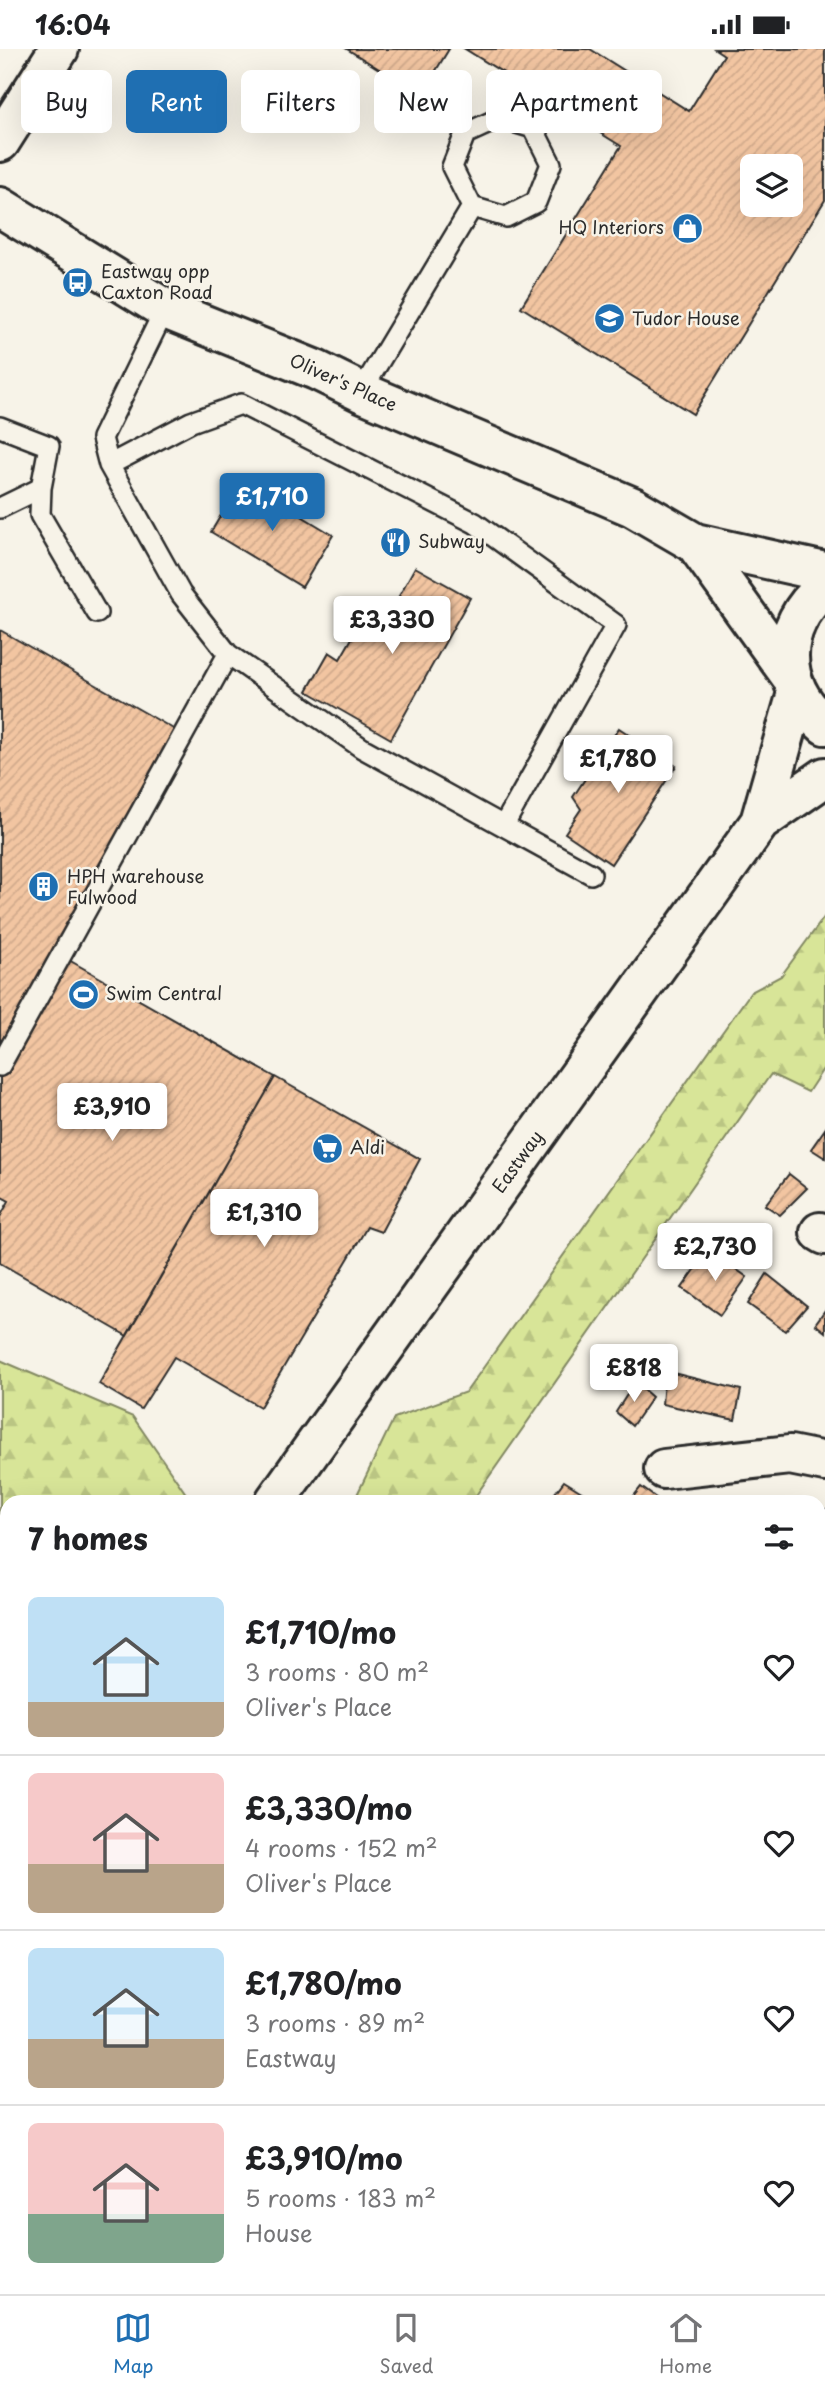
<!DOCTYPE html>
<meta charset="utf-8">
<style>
:root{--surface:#fff;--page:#f2f2f2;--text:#202124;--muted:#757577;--line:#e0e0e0;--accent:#1f6fb2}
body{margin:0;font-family:"Playpen Sans",sans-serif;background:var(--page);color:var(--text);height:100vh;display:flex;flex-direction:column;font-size:26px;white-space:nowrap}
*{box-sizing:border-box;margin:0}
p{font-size:23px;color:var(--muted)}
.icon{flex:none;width:38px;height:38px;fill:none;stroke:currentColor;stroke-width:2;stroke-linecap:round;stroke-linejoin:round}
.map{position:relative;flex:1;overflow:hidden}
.sheet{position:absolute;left:0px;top:1446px;width:826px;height:800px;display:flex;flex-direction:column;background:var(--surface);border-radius:21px 21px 0 0;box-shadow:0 7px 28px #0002}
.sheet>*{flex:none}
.top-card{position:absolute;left:21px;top:21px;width:784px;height:63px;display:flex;gap:14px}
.buttons{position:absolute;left:740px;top:105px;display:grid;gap:14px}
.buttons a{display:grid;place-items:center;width:63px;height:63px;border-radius:10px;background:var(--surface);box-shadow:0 7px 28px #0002;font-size:35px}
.price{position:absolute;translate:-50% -60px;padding:0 16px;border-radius:7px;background:#fff;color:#222;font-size:23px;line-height:46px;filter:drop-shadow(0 2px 4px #0008)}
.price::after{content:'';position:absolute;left:50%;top:42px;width:21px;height:16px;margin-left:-10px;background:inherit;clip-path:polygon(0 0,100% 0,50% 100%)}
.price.current{background:var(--accent);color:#fff}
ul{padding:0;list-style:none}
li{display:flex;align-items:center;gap:21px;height:175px;padding:0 28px}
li+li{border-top:2px solid var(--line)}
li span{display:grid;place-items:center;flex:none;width:196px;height:140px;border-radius:10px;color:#555}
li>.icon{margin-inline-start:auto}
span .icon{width:84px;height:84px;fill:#fffc;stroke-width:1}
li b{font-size:30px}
h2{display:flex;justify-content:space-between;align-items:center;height:84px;padding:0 28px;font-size:30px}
.chip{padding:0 24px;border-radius:10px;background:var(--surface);box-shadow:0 7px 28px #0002;font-size:24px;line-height:63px}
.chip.current{background:var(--accent);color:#fff}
.status{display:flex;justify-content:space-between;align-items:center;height:49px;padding:0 35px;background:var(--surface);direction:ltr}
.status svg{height:19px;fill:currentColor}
.tab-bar{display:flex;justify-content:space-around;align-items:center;height:98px;border-top:2px solid var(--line);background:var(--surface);font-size:19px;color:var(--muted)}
.tab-bar a{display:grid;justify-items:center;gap:4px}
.tab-bar .current{color:var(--accent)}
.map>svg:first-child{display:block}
</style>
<div class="status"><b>16:04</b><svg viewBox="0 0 49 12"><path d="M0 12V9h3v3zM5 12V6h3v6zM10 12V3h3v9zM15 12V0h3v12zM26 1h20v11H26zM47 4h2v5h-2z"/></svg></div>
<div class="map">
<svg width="825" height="2245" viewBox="0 0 825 2245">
<defs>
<pattern id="forest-firs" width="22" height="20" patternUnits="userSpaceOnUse" patternTransform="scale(1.75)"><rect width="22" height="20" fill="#d8e598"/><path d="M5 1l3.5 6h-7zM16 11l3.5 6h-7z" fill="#bac583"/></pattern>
<pattern id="building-hatch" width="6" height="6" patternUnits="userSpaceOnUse" patternTransform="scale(1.75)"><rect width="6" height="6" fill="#f2c5a1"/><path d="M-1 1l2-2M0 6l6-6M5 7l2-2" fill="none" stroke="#d0a98b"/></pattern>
</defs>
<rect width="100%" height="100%" fill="#f7f3e8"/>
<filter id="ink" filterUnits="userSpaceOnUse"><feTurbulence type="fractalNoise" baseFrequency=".0143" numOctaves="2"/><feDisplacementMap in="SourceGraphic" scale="14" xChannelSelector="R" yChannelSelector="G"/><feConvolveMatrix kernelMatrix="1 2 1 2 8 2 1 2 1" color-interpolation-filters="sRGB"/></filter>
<g filter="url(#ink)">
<path fill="url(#forest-firs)" stroke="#828862" stroke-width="2" d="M825,867V1017L808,1043L771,1025L472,1452H354L394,1369L466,1343L751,943L781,927Z
M0,1311L133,1368L191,1452H7V1533L0,1522Z
M819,1568L825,1569V1651L819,1650Z"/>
<path fill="url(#building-hatch)" stroke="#2b2b2b" stroke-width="2" fill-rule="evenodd" d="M347,0H449L421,46Z
M465,0H590L689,62L724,6L715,0H825V151L693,365L521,258L621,97ZM752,117H791V156H752Z
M242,431L333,486L302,538L211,483Z
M415,518L470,549L391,690L307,642L329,603L340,610L359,577L377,587Z
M0,581L177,682L0,995Z
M619,679L676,717L611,815L565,784L581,760L573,748Z
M67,910L275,1028L127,1287L0,1214V1168L9,1152L0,1147V1027Z
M275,1028L420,1110L381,1183L367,1178L260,1358L174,1308L141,1360L99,1335Z
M825,1080V1109L811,1100Z
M789,1125L807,1139L780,1166L765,1156Z
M709,1201L747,1228L720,1266L682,1239Z
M767,1225L807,1257L785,1282L748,1255Z
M825,1261V1283L815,1275Z
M665,1322L741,1341L735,1371L662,1355Z
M635,1333L652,1348L632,1377L616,1363Z
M564,1432L596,1452H549Z
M641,1438L660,1452H630Z
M821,1459L825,1460V1484H819Z
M819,1511L825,1512V1558H819Z
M415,2238H446L434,2245H419Z
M564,2238H574L580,2245H556Z
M725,2238H776V2239L768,2245H730Z"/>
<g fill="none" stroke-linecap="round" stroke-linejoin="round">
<defs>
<path id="lane" d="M165,260L102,389L109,416L181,545L228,605L362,699L591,825
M361,343L472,158L506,168L536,153L551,115L533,79L500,69L465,85L452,118L472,158
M0,378L49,397L41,439L40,466L97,564
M109,416L191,373L241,355L475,474L616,576L504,776
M0,459L41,439
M0,1017L228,605"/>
<path id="street" d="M0,93L59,0
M820,1183L825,1186
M664,1420L790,1406L825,1413
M657,2238L663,2245
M316,2245L319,2238"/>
<path id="secondary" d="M0,158L165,260L316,321L361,343L633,458L695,494L825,523
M695,494L790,626
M825,538C777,578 777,636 825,676
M760,773L825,728
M275,1452L760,773L797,644
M0,1934L7,1918"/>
</defs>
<use href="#lane" stroke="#2b2b2b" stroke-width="24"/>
<use href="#street" stroke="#2b2b2b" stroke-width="44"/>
<use href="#secondary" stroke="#2b2b2b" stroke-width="44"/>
<path stroke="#2b2b2b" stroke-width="4.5" stroke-dasharray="7 5" stroke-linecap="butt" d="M0,1614L7,1616
M819,1732H825"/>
<use href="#lane" stroke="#f7f3e8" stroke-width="19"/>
<use href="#street" stroke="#f7f3e8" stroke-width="38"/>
<use href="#secondary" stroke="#f7f3e8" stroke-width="38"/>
</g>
</g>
<defs>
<symbol id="shop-disc" viewBox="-11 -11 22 22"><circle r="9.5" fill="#1f6fb2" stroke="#f7f3e8"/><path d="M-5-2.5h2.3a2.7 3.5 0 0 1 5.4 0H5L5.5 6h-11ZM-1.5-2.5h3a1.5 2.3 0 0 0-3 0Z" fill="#fff"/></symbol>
<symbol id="bus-disc" viewBox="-11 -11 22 22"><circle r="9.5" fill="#1f6fb2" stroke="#f7f3e8"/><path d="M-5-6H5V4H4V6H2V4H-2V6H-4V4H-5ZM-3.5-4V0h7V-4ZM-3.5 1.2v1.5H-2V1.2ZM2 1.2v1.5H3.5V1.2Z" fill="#fff"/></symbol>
<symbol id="school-disc" viewBox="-11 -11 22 22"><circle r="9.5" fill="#1f6fb2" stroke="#f7f3e8"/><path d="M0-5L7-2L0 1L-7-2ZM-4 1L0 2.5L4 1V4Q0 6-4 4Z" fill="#fff"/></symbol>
<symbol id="restaurant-disc" viewBox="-11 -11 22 22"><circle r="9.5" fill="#1f6fb2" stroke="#f7f3e8"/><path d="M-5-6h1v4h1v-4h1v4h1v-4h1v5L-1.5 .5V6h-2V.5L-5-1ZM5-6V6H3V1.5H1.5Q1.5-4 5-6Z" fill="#fff"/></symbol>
<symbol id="building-disc" viewBox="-11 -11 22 22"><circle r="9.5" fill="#1f6fb2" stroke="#f7f3e8"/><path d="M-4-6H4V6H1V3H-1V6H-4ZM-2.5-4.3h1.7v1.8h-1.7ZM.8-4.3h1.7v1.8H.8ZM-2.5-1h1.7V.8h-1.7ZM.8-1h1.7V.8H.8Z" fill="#fff"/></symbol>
<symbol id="stadium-disc" viewBox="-11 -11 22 22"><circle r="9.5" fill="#1f6fb2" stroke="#f7f3e8"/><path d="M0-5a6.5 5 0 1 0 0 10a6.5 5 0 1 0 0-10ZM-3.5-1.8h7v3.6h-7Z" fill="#fff"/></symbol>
<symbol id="supermarket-disc" viewBox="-11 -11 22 22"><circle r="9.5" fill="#1f6fb2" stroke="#f7f3e8"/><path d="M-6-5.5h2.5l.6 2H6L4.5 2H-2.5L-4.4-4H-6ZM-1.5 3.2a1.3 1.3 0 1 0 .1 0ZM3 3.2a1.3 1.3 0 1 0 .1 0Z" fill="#fff"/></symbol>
</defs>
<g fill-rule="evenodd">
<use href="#shop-disc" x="670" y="162" width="35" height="35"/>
<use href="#bus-disc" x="60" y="216" width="35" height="35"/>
<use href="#school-disc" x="592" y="252" width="35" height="35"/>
<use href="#restaurant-disc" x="378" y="476" width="35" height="35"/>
<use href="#building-disc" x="26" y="820" width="35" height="35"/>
<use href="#stadium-disc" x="66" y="928" width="35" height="35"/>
<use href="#supermarket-disc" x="310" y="1082" width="35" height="35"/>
</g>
<g text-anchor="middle" stroke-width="5" stroke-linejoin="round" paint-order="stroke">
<g font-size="18" fill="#2b2b2b" stroke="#f7f3e8" text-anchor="start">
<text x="664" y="185" text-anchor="end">HQ Interiors</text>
<text x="101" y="229">Eastway opp<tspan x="101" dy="21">Caxton Road</tspan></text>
<text x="632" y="276">Tudor House</text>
<text x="418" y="499">Subway</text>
<text x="67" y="834">HPH warehouse<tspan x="67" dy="21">Fulwood</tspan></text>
<text x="106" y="951">Swim Central</text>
<text x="350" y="1105">Aldi</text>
</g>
<g font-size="18" fill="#2b2b2b" stroke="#f7f3e8">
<text transform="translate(343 334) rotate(24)" y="6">Oliver's Place</text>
<text transform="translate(518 1113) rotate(-54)" y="6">Eastway</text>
</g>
</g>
</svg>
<div class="buttons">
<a><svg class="icon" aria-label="layers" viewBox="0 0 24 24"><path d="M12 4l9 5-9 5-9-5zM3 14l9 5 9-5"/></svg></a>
</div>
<b class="price current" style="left:272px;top:484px">£1,710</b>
<b class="price" style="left:392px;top:607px">£3,330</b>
<b class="price" style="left:618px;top:746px">£1,780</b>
<b class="price" style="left:112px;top:1094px">£3,910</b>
<b class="price" style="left:264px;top:1200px">£1,310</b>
<b class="price" style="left:715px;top:1234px">£2,730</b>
<b class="price" style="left:634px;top:1355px">£818</b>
<div class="top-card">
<a class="chip">Buy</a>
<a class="chip current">Rent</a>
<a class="chip">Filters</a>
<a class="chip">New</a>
<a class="chip">Apartment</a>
</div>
<section class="sheet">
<h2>7 homes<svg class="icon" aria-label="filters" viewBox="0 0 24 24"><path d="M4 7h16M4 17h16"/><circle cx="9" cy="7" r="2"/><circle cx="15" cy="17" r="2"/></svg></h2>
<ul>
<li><span style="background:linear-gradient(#bfe0f5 75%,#b9a48a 0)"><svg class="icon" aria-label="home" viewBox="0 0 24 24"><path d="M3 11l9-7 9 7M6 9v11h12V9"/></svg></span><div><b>£1,710/mo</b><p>3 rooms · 80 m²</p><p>Oliver's Place</p></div><svg class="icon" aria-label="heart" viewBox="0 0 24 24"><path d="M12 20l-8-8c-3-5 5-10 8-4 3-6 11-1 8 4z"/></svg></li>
<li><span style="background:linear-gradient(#f6c9c9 65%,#b9a48a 0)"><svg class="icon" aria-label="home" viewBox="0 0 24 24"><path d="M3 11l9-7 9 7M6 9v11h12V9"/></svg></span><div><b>£3,330/mo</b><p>4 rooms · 152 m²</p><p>Oliver's Place</p></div><svg class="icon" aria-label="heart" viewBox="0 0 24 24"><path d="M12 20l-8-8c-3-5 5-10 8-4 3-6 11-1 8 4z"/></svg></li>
<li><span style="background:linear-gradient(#bfe0f5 65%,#b9a48a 0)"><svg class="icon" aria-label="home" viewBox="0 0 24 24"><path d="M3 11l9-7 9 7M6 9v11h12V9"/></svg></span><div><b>£1,780/mo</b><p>3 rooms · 89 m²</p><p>Eastway</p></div><svg class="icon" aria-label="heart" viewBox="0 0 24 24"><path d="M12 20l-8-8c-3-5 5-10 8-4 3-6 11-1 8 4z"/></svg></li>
<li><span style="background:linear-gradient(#f6c9c9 65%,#7fa58c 0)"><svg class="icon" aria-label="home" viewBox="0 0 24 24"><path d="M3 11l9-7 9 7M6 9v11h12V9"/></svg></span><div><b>£3,910/mo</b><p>5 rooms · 183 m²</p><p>House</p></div><svg class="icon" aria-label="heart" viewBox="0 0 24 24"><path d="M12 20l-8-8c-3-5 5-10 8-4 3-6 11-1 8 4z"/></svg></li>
</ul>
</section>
</div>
<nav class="tab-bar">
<a class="current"><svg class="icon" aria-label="map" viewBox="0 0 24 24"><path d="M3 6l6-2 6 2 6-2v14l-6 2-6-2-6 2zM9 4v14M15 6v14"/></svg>Map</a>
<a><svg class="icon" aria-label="saved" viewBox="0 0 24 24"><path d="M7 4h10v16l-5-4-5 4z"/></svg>Saved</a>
<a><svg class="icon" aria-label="home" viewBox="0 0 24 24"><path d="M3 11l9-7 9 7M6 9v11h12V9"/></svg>Home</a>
</nav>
